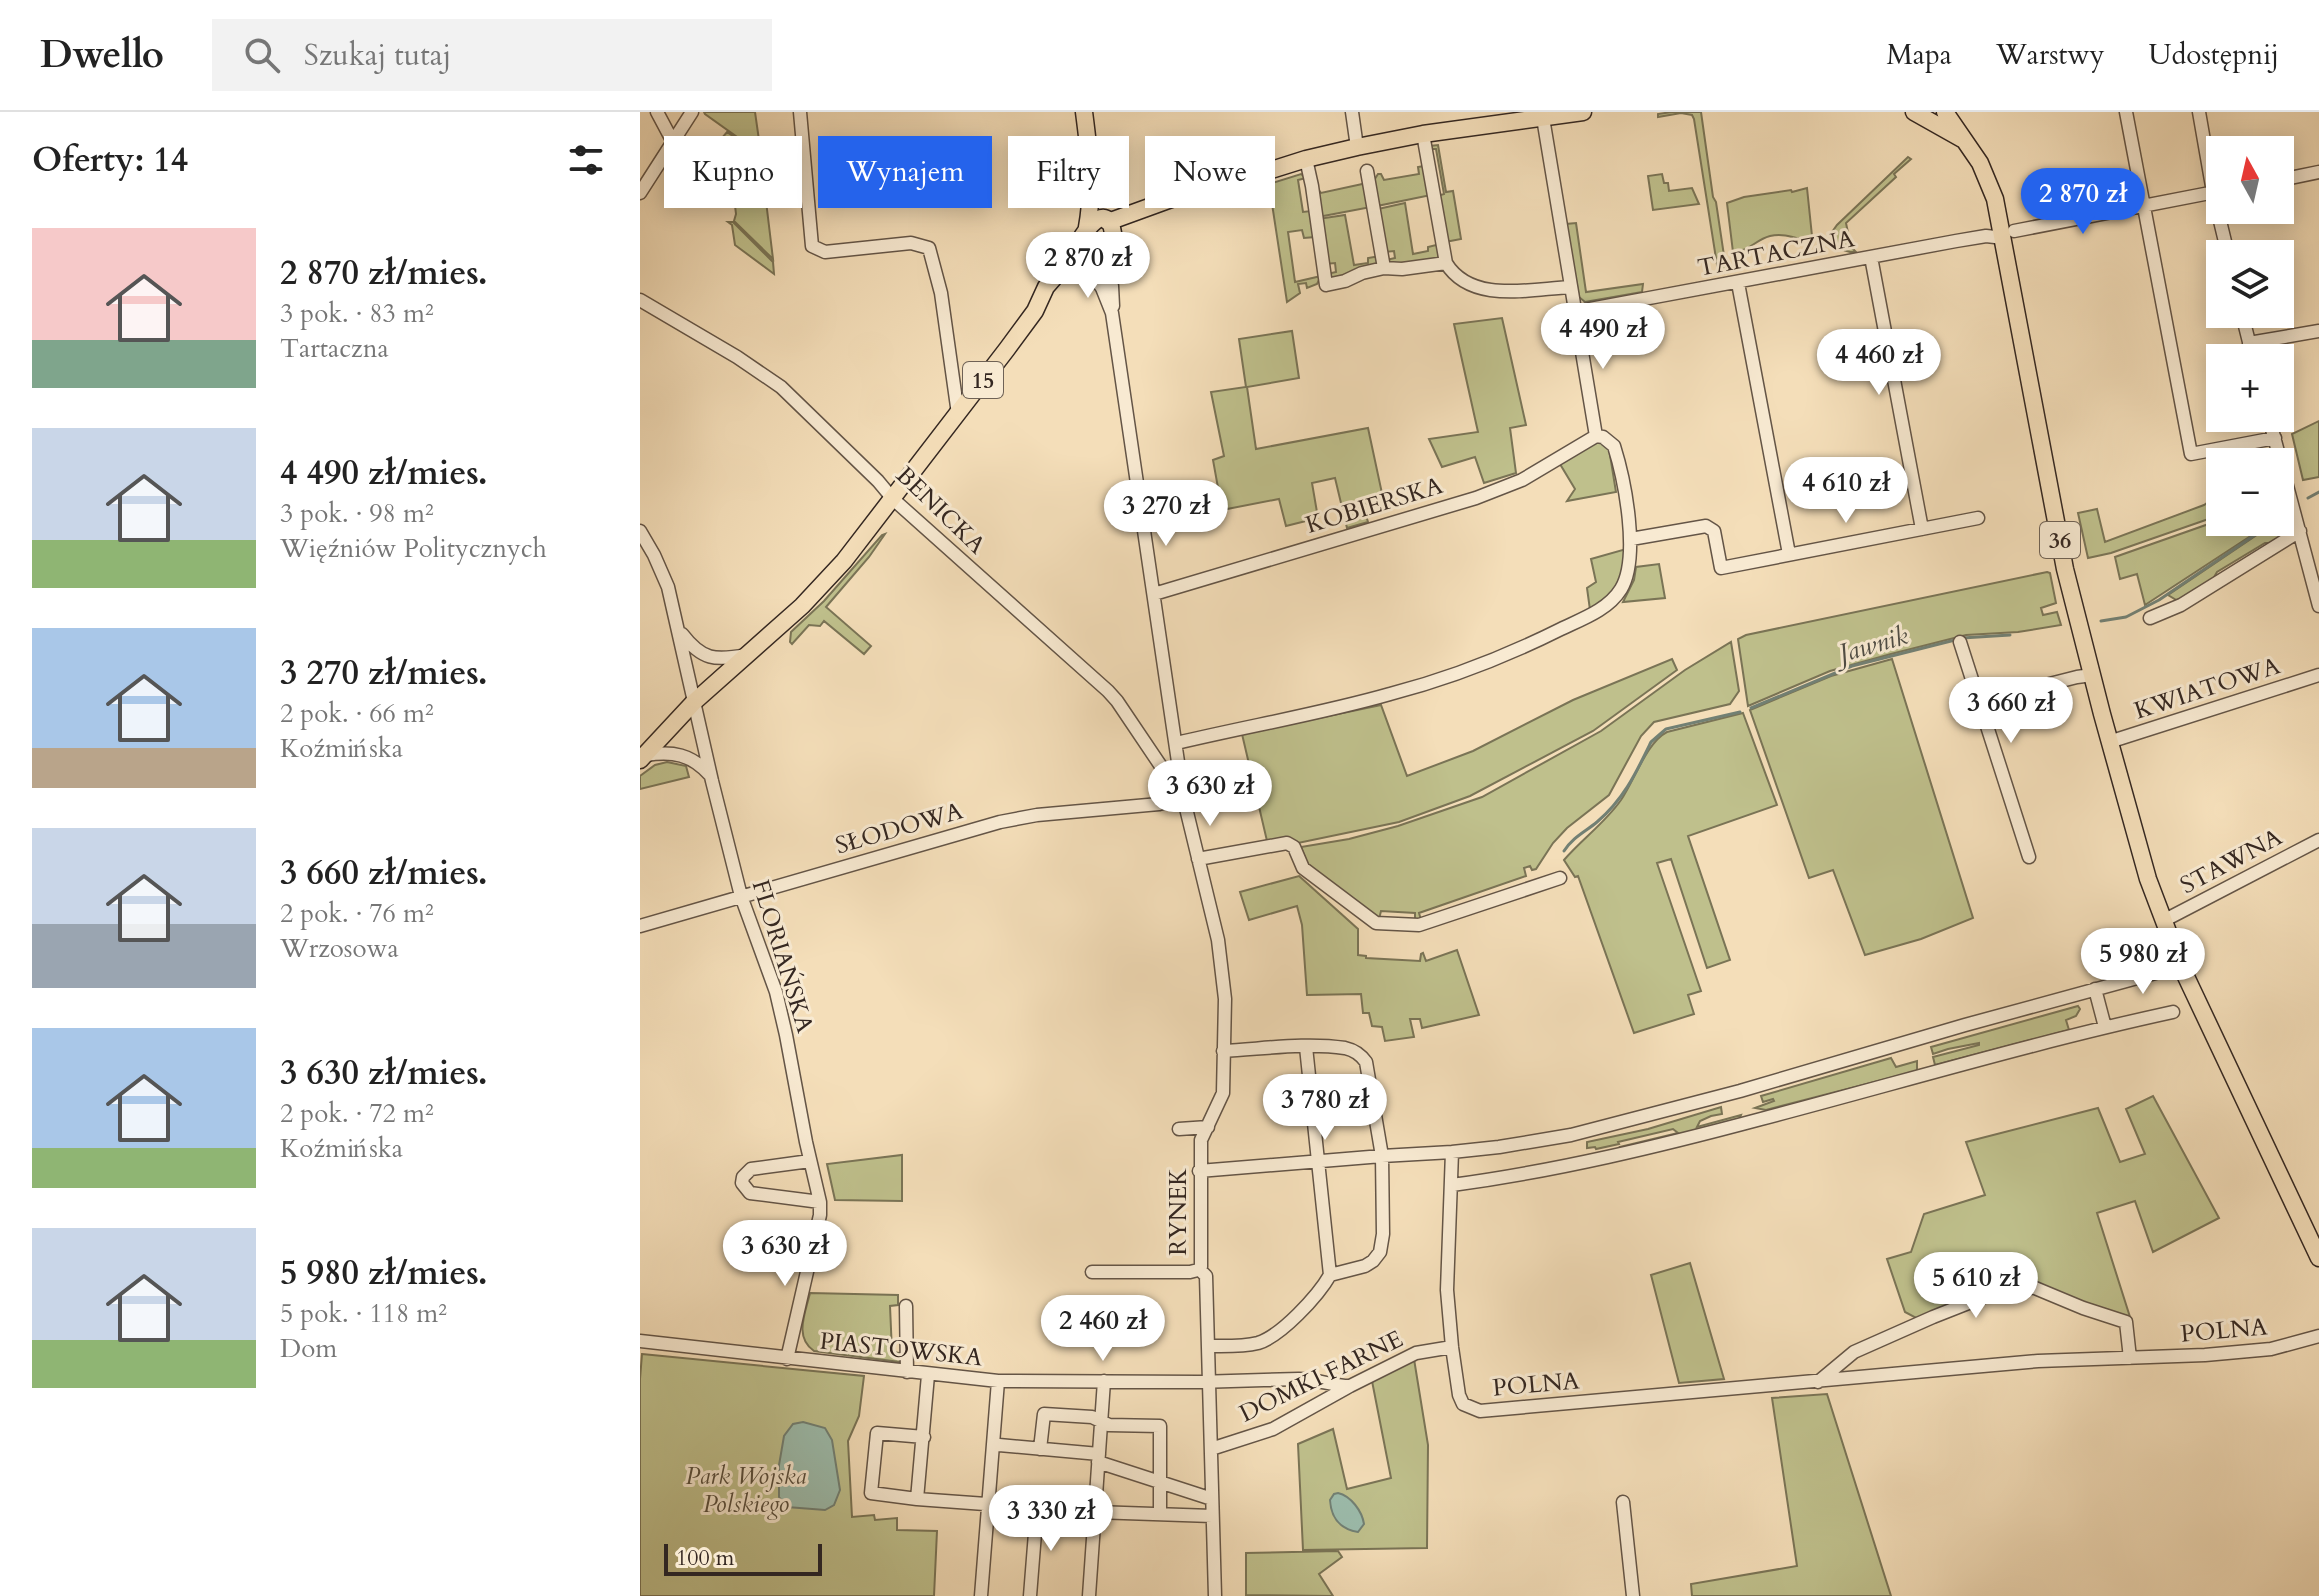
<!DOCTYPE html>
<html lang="pl">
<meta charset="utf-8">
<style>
:root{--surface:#fff;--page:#f2f2f2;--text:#222;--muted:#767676;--line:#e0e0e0;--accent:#2563eb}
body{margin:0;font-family:Cardo,serif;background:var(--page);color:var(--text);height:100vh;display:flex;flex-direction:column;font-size:30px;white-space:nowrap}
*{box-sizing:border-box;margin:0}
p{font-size:26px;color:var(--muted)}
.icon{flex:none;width:44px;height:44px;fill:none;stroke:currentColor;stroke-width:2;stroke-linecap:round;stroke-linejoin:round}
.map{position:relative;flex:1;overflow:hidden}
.drawer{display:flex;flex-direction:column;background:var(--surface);width:640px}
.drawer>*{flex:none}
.banner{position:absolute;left:24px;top:24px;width:760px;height:72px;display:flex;gap:16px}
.needle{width:52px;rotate:352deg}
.buttons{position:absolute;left:1566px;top:24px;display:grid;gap:16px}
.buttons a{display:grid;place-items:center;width:88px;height:88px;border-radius:0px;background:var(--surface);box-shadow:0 4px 20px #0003;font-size:40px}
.scale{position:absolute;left:24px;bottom:20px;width:158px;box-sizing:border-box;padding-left:8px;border:4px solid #342721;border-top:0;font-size:22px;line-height:28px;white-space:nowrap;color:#342721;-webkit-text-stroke:6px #f8ead2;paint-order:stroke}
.price{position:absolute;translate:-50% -68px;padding:0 18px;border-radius:28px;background:#fff;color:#222;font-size:26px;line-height:52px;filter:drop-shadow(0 2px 4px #0008)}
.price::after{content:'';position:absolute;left:50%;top:48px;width:24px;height:18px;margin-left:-12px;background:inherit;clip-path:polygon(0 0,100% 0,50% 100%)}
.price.current{background:var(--accent);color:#fff}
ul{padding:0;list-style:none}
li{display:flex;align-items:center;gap:24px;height:200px;padding:0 32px}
li span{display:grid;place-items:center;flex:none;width:224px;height:160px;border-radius:0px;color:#555}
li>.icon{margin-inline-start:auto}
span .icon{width:96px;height:96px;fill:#fffc;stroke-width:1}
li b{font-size:34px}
h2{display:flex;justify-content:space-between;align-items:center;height:96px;padding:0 32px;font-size:34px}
.pill{padding:0 28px;border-radius:0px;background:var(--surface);box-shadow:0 4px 20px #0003;font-size:28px;line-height:72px}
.pill.current{background:var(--accent);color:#fff}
header{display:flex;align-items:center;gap:48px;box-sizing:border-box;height:112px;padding:0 40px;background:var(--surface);border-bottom:2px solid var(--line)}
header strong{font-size:38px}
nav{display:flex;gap:44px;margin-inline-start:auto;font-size:28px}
.search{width:560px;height:72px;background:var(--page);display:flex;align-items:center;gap:20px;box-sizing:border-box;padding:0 28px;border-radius:0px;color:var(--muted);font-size:30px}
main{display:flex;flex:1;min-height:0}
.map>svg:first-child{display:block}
</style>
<header>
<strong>Dwello</strong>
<div class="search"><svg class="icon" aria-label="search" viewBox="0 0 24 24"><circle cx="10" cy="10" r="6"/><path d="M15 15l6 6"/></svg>Szukaj tutaj</div>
<nav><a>Mapa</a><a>Warstwy</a><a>Udostępnij</a></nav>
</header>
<main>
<section class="drawer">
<h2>Oferty: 14<svg class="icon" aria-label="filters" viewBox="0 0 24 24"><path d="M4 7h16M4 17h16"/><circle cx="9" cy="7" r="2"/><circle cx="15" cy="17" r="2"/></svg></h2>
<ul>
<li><span style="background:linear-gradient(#f6c9c9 70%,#7fa58c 0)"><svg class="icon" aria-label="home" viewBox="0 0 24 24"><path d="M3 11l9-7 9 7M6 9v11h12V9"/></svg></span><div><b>2 870 zł/mies.</b><p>3 pok. · 83 m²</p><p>Tartaczna</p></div></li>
<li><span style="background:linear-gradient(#c9d6e8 70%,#8fb573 0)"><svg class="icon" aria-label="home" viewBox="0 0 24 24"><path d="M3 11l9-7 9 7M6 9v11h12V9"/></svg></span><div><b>4 490 zł/mies.</b><p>3 pok. · 98 m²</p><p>Więźniów Politycznych</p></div></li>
<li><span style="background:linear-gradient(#a9c7e8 75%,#b9a48a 0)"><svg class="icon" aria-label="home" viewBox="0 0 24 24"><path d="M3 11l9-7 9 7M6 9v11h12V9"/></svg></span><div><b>3 270 zł/mies.</b><p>2 pok. · 66 m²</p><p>Koźmińska</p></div></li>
<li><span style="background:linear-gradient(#c9d6e8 60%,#9aa5b1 0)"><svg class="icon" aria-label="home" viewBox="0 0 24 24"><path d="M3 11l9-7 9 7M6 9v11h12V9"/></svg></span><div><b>3 660 zł/mies.</b><p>2 pok. · 76 m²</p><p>Wrzosowa</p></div></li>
<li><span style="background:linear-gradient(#a9c7e8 75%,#8fb573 0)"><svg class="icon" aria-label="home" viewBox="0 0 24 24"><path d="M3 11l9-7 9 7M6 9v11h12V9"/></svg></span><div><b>3 630 zł/mies.</b><p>2 pok. · 72 m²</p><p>Koźmińska</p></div></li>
<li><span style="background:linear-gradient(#c9d6e8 70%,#8fb573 0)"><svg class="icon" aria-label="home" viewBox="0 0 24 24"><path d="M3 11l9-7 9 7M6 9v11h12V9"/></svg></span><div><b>5 980 zł/mies.</b><p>5 pok. · 118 m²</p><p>Dom</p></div></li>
</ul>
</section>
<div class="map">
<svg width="1679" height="1484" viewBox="0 0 1679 1484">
<rect width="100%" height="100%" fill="#f4deb9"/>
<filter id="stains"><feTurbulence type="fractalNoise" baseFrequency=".0025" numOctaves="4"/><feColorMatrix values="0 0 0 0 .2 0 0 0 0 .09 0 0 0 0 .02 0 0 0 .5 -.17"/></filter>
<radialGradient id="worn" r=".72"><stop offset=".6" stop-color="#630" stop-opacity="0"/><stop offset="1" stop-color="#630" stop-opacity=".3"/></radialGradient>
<path fill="#bfc08c" stroke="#7a7456" stroke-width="2" d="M64,0H115L121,42L65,2Z
M1032,0H1061L1073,85L1076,90L1086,157L1084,161L1078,159L1054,7L1052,3L1041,1L1018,5V2Z
M87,20L121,44L122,53L91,56L87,31L82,26Z
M798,33L806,80L813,79L821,127L805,130L797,84L804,82L796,37H790V34Z
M1268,45L1271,47L1254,62L1256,65L1206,111L1211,135L1216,140H1210L1193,135L1192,120L1197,113Z
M784,54L791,83L737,94L733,70L738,62H741L744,68L779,62L778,55Z
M122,56L133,147L94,109L96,102L91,60Z
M661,62L666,66L658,68L663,100L671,99L675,125L664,126L662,118L648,120L655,170L681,164L677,172L667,176L666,171L658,172L660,181L647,190L629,72Z
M1022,62L1024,71H1028L1029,79L1052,76L1059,92L1013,98L1008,64Z
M727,71L731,95L678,105V77L681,81Z
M1167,76L1172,124L1164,128C1153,125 1142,121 1130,124C1115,128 1110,139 1093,140L1087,91L1104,85L1151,78L1152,80Z
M765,91L773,142L788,139V135L800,132V143L795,148L750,152L746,148L755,146L754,139L745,140L738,97Z
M705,103L714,153L728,151V146L740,144V151L694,169L687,162L696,160L695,151L685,152L678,107Z
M88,110H93L133,150L134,162L95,133L92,113Z
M936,111L946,180L1003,172L1002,180L945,190L939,185L926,112Z
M862,206L886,313L870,316L876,361L844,371L835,345L802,355L789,327L838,320L814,212Z
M652,219L659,266L607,275L616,337L728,316L743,386L723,393L728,410L707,416L695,366L672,371L678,406L646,414L639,387L582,398L573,348L584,344L571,280L606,275L599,227Z
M1679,309V365L1663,368L1652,322Z
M959,329L968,334L973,342L970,343L976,380L927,389L935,377L920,352Z
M1580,382V403L1471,441L1448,446L1438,401L1457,397L1465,430L1564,393Z
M1647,403L1651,418L1633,431H1625L1577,460L1573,467L1538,489L1528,483L1636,410H1640V408Z
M1580,408V410H1632L1505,493L1497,462L1480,467L1475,445Z
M245,422L229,445L186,495L231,534L224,542L184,509L180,514L169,513L152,532L150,530L151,520L184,489L242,423Z
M986,437C982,472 978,477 950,498L947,476L956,470L951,447Z
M1019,452L1025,486L983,490L994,468L996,455Z
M1407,460L1410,461L1416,491L1401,496L1403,503L1417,500L1421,513L1378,520L1326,523L1251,542L1190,559L1108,594L1098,527L1106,523Z
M1091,530L1099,579L1090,592L1014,610L1001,624L969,683L927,716L913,731L896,757L892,758L890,754L884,756L886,764L779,801L781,808L775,809V801L741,799L739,807L669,756L661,735L709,727L758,714L842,685L961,619L1045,558Z
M1032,547L1037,558L953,619L830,684L759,710L658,731L648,726L627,729L602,622L741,593L767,664L833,639L933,588Z
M1252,547L1333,806L1281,827L1225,843L1193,758L1169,766L1110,598L1191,564Z
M1103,601L1137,693L1048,724L1090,848L1067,856L1031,747L1017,751L1061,879L1048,883L1054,902L994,921L938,764L935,765L924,748C942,727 965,711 981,688C995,667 1007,630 1027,620Z
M27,650L46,654L49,665L0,677V664L15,653Z
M659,764L718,817V843L726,844V846L780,849L781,842L783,841L786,849L817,838L839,903L782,916L780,907H770L774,925L745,929L742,915L732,914L729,901H723L721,882L667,883L662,813L657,794L609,808L600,780Z
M1438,894L1440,897L1436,904L1426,908L1429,918L1295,953L1293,945L1339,933V931L1308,937L1293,942L1291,935Z
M1251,946L1256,955L1277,949V959L1126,998L1115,996L1134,989L1133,987L1123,990L1121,984Z
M1513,984L1579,1106L1513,1140L1495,1089L1457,1101L1490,1205L1444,1191L1400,1173L1369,1168L1278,1207L1265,1200L1247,1147L1271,1140L1284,1102L1345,1083L1326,1030L1458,996L1480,1050L1505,1042L1486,997Z
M1081,995L1082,1002L1071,1004L1060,1009L1057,1015L1101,1003L1099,1008L981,1037L980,1035L1038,1021L1033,1017L978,1030L979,1032L956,1037L955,1035L947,1036V1030L1008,1017Z
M262,1043V1089L195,1088L187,1052Z
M1050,1151L1084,1267L1039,1271L1011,1163Z
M170,1181L258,1183V1193L250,1194L252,1240L259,1241L260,1250L174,1239C154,1225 165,1202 170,1181Z
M2,1242L224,1264L219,1304L208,1329L212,1405L234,1403L235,1408L257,1406V1418L297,1419L294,1484H0V1267Z
M774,1247L788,1333L787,1436L663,1438L658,1332L693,1317L707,1377L751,1366L732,1269Z
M1187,1282L1251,1484H1052L1051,1472L1157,1454L1132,1286Z
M698,1439L702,1445L679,1462L693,1484L606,1483V1441Z"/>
<path fill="#9cbcac" stroke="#728074" stroke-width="2" d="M163,1310L185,1316L192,1328L200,1378L194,1393L185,1398L147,1395L139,1385V1353L144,1324L153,1312Z
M698,1381C711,1384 722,1399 724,1412L718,1420C700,1417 691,1406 690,1388L694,1382Z"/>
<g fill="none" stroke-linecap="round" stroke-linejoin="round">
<path stroke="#728074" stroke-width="3" d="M1668,386L1679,380
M1640,406L1646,402
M1461,509L1486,505L1519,488L1634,410
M1322,526L1370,523
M1111,596L1212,554L1315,528
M924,739C933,725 945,720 957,710C984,687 996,661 1011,630L1026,617L1100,600"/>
<defs>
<path id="minor" d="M17,0L33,30
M160,0L172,134L185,140L271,131L289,136L301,181L318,302
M712,0L717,35
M902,0L956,324
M1486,0L1551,342L1635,326
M1559,0L1573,80L1588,142
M783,22L806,151
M666,47L672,74L686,173L705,169L722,161L744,156L762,157L806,151C831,192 890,177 930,175
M727,59L744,156
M1640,68L1679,60
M0,81L52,0
M1374,119L1580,79
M1231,145L1282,417
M465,149L472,174L473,194
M451,160L462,176L472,201L542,677L547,683L544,688L578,828L585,887L583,981L561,1028V1155L558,1158L550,1160H452
M1098,171L1149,442
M0,188L97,245L141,275L238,369L253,387L468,579L477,589L537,678
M934,200L1316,129L1346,124L1364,126
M1602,202L1613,246
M1609,231L1679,219
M1629,306L1679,494
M0,419L14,443L28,475L72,669L101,784L136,880L146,923L166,1030L180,1090V1103L147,1247
M991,427L1066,414L1074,419L1081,456L1338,406
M514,482L836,386L882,368L956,324
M1510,506L1541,493L1660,419
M42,522C62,548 75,549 106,543
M1320,530L1389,745
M1338,590L1437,565L1452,563
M1469,630L1679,563
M537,631C608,614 680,602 750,582C808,567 867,544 921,517C942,507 968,498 981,477C1000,445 985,369 974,334L963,325L956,324
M6,643C33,639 51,642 70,663
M558,747L647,731L654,735L663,756L736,811L779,813L920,766
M1523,809L1679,728
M0,814L360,710L397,703L519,692L536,687
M1477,867L1517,848L1536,841
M1455,877L1465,915
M666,935L690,1163
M583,939C623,937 666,930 705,936C714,938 721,943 726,950L742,1044L743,1122L740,1140L733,1149L725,1154L690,1163
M539,1017L568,1015
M812,1040L807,1178L812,1235L819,1283L823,1292L840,1299L1398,1249L1565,1243L1631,1237L1679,1224
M170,1049L111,1057L103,1065L102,1071L110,1081L180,1090
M559,1059L742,1044L812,1040L859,1035L931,1023L1100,979L1325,913L1541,854
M812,1073C917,1059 1020,1034 1121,1007C1258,971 1395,930 1533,900
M559,1157L566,1164L575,1484
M266,1194L267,1260
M0,1229L358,1269L558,1270L659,1267C677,1267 692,1274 710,1274
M568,1234C584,1234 602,1235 618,1231C641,1224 678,1184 690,1163
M1178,1270L1214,1240L1293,1205L1364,1177L1377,1174L1395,1176L1443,1196L1486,1210L1490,1246
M284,1325L237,1321L231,1381L277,1387L455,1400L572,1404
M359,1333L459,1342
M400,1337L404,1302L452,1305L469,1313L520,1314V1402
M571,1337L633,1317L710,1274L776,1241L812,1235
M458,1350L572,1387
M277,1387L288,1263
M983,1390L993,1484
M341,1484L358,1269
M390,1484L397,1396
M449,1484L464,1269"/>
<path id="major" d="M444,0C449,38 454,78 447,115
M1274,0L1322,27
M1305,0L1340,51L1355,87L1425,457L1462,602L1508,767L1541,854L1679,1146
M468,110L545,82L574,76L666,47L717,35L783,22L943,0
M0,648L54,590L162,494L204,449L367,237L395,199L406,175L433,144C436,129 467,82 473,121C477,147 441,180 433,144"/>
</defs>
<use href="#minor" stroke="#645547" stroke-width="15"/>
<use href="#major" stroke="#342721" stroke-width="19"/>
<use href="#minor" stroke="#f8ead2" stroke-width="12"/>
<use href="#major" stroke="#f4deb9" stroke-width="16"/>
</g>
<g text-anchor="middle" stroke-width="6" stroke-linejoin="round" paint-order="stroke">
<g fill="#f8ead2" stroke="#6f6256" stroke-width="2">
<rect x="323" y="250" width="40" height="36" rx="6"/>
<rect x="1400" y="410" width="40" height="36" rx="6"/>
</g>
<g font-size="22" font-weight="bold" fill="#342721">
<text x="343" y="276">15</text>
<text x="1420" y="436">36</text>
</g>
<g font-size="24" fill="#342721" stroke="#f8ead2">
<text transform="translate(1136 141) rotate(-11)" y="8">TARTACZNA</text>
<text transform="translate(734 393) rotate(-17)" y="8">KOBIERSKA</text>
<text transform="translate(301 398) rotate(44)" y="8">BENICKA</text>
<text transform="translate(1567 576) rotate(-18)" y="8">KWIATOWA</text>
<text transform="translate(259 716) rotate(-16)" y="8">SŁODOWA</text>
<text transform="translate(1591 749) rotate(-28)" y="8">STAWNA</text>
<text transform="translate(143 844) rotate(73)" y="8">FLORIAŃSKA</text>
<text transform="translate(538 1100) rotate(-90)" y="8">RYNEK</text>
<text transform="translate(1584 1218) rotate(-5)" y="8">POLNA</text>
<text transform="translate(261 1237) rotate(6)" y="8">PIASTOWSKA</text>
<text transform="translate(681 1264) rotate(-26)" y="8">DOMKI FARNE</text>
<text transform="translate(896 1272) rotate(-5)" y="8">POLNA</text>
</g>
<g font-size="24" font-style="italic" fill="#574d3c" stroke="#f8ead2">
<text x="106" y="1372">Park Wojska<tspan x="106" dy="28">Polskiego</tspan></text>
</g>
<g font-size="26" font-style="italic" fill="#4e4c44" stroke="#f8ead2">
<text transform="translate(1233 532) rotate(-16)" y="9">Jawnik</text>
</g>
</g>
<rect width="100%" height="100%" filter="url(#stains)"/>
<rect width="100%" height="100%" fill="url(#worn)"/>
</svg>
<div class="buttons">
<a><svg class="needle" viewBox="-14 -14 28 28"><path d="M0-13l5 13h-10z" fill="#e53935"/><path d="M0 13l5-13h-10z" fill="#767676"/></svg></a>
<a><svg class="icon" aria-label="layers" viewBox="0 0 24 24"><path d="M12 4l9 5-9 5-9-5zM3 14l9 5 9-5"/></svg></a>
<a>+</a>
<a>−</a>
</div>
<div class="scale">100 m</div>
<b class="price current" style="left:1443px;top:124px">2 870 zł</b>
<b class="price" style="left:448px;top:188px">2 870 zł</b>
<b class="price" style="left:963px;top:259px">4 490 zł</b>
<b class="price" style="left:1239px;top:285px">4 460 zł</b>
<b class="price" style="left:1206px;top:413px">4 610 zł</b>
<b class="price" style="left:526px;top:436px">3 270 zł</b>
<b class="price" style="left:1371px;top:633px">3 660 zł</b>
<b class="price" style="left:570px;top:716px">3 630 zł</b>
<b class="price" style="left:1503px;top:884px">5 980 zł</b>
<b class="price" style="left:685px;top:1030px">3 780 zł</b>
<b class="price" style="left:145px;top:1176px">3 630 zł</b>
<b class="price" style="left:1336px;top:1208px">5 610 zł</b>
<b class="price" style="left:463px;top:1251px">2 460 zł</b>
<b class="price" style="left:411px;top:1441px">3 330 zł</b>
<div class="banner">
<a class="pill">Kupno</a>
<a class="pill current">Wynajem</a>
<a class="pill">Filtry</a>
<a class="pill">Nowe</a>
</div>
</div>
</main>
